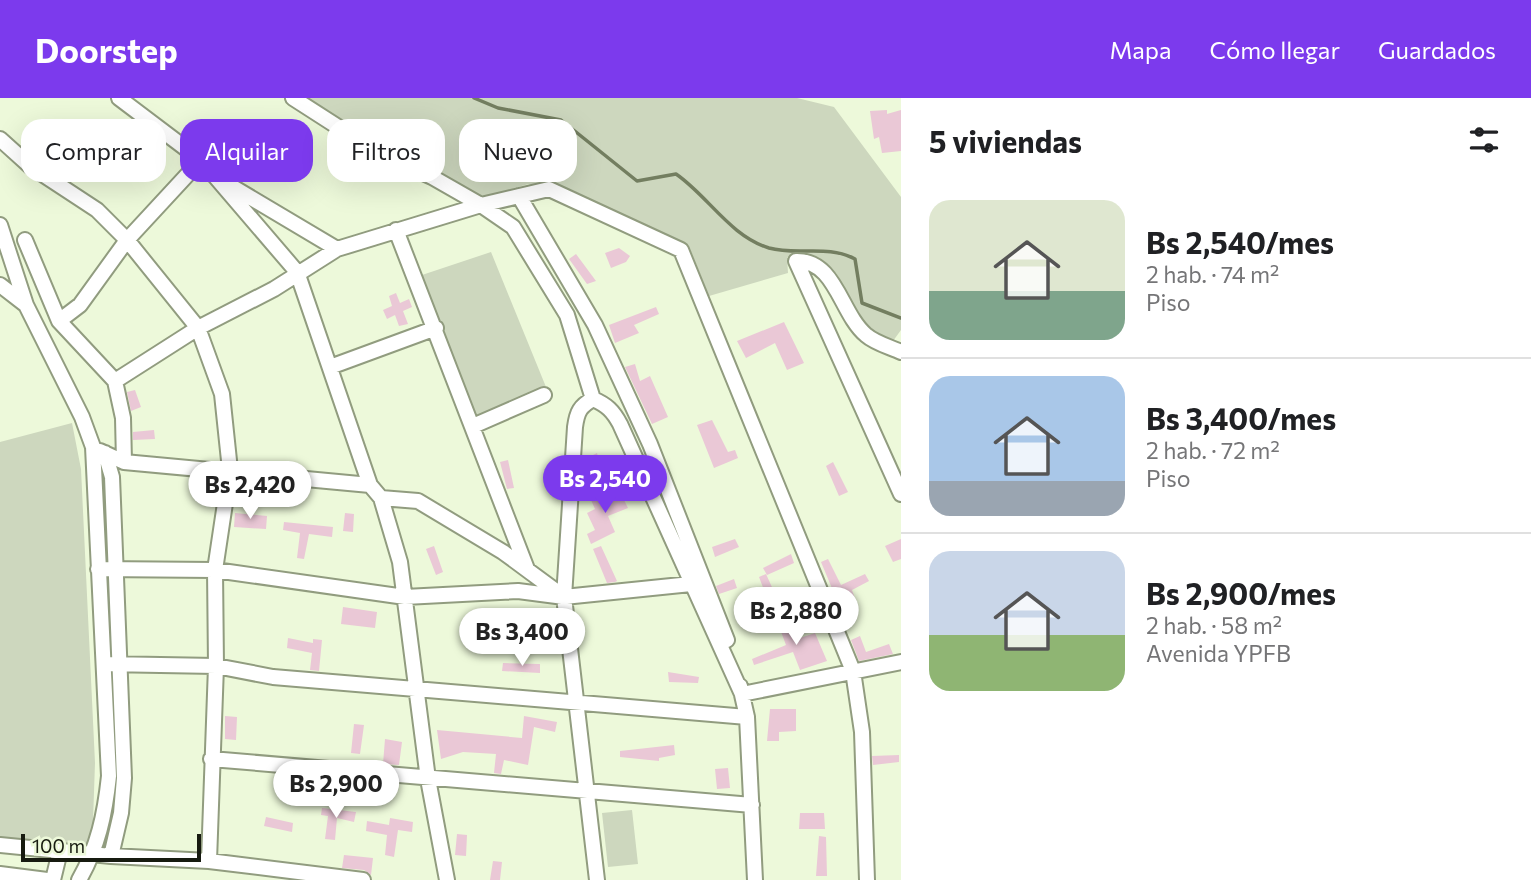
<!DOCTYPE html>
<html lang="es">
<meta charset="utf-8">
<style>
:root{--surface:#fff;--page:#f2f2f2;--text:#202124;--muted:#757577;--line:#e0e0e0;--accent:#7c3aed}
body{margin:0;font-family:Commissioner,sans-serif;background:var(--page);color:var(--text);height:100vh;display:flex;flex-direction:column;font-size:26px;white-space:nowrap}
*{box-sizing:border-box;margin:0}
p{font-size:23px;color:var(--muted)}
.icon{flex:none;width:38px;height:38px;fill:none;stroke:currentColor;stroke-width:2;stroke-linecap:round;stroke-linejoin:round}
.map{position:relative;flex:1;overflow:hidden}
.side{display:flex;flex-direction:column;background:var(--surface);width:630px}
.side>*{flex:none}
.guide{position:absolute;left:21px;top:21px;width:665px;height:63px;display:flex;gap:14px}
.scale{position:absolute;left:21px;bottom:18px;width:180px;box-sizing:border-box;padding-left:7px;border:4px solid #171b10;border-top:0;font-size:19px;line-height:24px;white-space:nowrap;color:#171b10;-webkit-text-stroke:5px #edf9da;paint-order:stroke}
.price{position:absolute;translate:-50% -60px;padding:0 16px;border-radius:24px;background:#fff;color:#222;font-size:23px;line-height:46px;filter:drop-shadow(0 2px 4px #0008)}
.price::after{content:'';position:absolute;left:50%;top:42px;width:21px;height:16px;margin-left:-10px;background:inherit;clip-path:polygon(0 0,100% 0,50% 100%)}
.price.on{background:var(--accent);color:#fff}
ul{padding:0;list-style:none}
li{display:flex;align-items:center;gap:21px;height:175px;padding:0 28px}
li+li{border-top:2px solid var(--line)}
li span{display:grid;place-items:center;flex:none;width:196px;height:140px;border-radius:21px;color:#555}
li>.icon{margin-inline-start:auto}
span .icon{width:84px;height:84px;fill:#fffc;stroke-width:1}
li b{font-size:30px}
h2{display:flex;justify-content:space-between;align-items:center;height:84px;padding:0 28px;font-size:30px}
.tag{padding:0 24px;border-radius:21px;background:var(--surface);box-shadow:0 7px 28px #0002;font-size:24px;line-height:63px}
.tag.on{background:var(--accent);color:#fff}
header{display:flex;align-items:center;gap:42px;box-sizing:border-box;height:98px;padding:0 35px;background:var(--accent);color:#fff}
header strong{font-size:33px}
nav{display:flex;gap:38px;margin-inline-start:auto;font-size:24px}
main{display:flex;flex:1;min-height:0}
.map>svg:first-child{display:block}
</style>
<header>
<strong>Doorstep</strong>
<nav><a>Mapa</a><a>Cómo llegar</a><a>Guardados</a></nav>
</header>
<main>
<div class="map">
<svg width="901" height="782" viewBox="0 0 901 782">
<rect width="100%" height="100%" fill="#edf9da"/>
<path fill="#cdd7be" d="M308,0H797L834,9L901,99V232L893,243C885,239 874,235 868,230C834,199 854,155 787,159L788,175L709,198L690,151L548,89L528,86L484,100L377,46Z
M491,154L546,289L474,322L422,177Z
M72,325L81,371L95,665L92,752L0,739V344Z
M632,712L638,766L608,769L602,715Z"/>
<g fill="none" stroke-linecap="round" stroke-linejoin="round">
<path stroke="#737e60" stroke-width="3.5" d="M474,0L498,10L561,22L637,83L676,76C708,98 730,138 769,150C798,158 827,146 855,161L862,205L901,220"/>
</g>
<path fill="#eac8d6" d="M887,12V16L901,12V53L882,55L879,39L874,41L870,13Z
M619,150L630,158L626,164L611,170L605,155Z
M576,156L596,183L587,186L569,161Z
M396,195L400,205L409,201L412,209L403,213L408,226L399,228L395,217L387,221L383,212L392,208L389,198Z
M656,209L659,216L634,227L639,235L615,245L609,227Z
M784,224L804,265L787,272L775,245L746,260L737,243Z
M635,266L640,283L650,278L668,319L652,326L625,269Z
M135,292L141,309L131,313L127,294Z
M712,322L728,354L735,352L738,360L714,370L697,327Z
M154,332L155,341L133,342V334Z
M597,355L601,370L585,376V361Z
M508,362L514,390L507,391L500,364Z
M833,364L848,394L839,398L826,368Z
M619,392L628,410L608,418L615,434L591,446L587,436L595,432L587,415L595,411L591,402Z
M235,415L267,418L266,431L234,429Z
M345,415L354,416L353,434L343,433Z
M284,424L333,429L332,439L309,436L304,461L297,460L300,435L283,432Z
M735,441L739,449L715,459L712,449Z
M901,441V461L893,464L885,448Z
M434,448L443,474L436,477L426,451Z
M601,448L617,483L615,484L607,485L593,451Z
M791,456L794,465L767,477L763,470Z
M828,461L841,487L865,476L869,483L852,492L858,509L848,513L841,497L836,500L821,464Z
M766,476L781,509L772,513L759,479Z
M734,481L737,490L719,496L716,488Z
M343,509L377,514L375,530L341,526Z
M781,512L794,542L815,535L827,563L800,572L793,554L754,567L752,561L786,547L774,515Z
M503,528L507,551L497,552L493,529Z
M860,538L866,554L889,546L893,556L859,563L851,542Z
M288,540L313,545V541L322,542L319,573L310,572L312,555L287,550Z
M503,565L540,566V575L502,573Z
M668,574L699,579L698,585L669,584Z
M770,611H796V633L779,634V643H767Z
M225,618L237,619L236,642L225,641Z
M524,618L557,624L555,634L534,629L528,667L504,662L501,676L494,675L496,656L463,654L441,661L437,632L522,640Z
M354,626L364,627L360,656L351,655Z
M385,641L402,644L399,667L383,666Z
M674,647L675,657L659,660V663L620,659V653Z
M899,657V664L873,667L872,658Z
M728,670L730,690L717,691L715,671Z
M322,710L356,714L354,724L337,720L335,742L325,741L328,718L321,717Z
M800,715H824L825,731H799Z
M266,719L293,725L292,734L264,728Z
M390,720L413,724L412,734L398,732L394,759L385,757L387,737L366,733L367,723L389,727Z
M457,736L467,737L466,758L455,757Z
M819,738L826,739L827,778H816Z
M344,757L373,760L371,777L364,772L342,770Z
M493,763L502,764L500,782H490Z"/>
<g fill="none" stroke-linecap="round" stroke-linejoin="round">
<defs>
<path id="minor" d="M119,0L201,62L297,174L370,387L381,400
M293,0L377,54L432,79L481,107L513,129L567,217L593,301
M0,41L30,68L97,112L127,142L198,230L222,296L230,372L215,472L216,568L209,763
M226,85L337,151
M519,98L595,227L650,346L727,542
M0,127L26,207L82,319L93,349L109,678C105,716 98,749 79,782
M396,132L527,471
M25,142L59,223L115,283L123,320L124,364
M0,187L26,207
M59,223L80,207L127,142L201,62
M901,254C890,249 875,245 866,237C840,215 836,162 796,163L901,396
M330,269L436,230
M115,283L198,230L274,191L337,151L481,107L549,91L681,152L853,573L862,634L867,782
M473,328L544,297
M100,353L124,364L370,387
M105,355L112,379L124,680L121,715L111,758
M98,471L215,472L405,499L518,493L564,499L691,486
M105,566L216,568L273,579L747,619
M740,588L747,619L755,782
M211,661L752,707
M0,747L111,758L209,763L363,782
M0,776L47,782
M53,782L60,753
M447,782L428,681L400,464L381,400L418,403L503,454L564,499
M597,782L564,499L575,329C577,314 580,308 593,301C607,307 613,313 620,326L742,596L901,564"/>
</defs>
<use href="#minor" stroke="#919c7f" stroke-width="18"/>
<use href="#minor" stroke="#fff" stroke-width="14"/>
</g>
</svg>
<div class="scale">100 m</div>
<b class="price on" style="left:605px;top:417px">Bs 2,540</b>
<b class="price" style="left:250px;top:423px">Bs 2,420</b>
<b class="price" style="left:796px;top:549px">Bs 2,880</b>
<b class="price" style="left:522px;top:570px">Bs 3,400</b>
<b class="price" style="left:336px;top:722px">Bs 2,900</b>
<div class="guide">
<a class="tag">Comprar</a>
<a class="tag on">Alquilar</a>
<a class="tag">Filtros</a>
<a class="tag">Nuevo</a>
</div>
</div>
<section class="side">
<h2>5 viviendas<svg class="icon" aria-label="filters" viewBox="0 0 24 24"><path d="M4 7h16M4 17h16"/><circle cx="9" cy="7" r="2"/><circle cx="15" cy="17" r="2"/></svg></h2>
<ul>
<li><span style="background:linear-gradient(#dfe7d0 65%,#7fa58c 0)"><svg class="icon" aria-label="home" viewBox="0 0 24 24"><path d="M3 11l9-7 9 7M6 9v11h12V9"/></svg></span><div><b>Bs 2,540/mes</b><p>2 hab. · 74 m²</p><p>Piso</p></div></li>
<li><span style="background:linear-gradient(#a9c7e8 75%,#9aa5b1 0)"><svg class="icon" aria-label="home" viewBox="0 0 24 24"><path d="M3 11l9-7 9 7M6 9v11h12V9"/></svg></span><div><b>Bs 3,400/mes</b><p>2 hab. · 72 m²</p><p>Piso</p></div></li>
<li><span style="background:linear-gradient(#c9d6e8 60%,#8fb573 0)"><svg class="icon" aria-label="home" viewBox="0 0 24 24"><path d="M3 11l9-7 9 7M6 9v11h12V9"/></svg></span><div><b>Bs 2,900/mes</b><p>2 hab. · 58 m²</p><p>Avenida YPFB</p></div></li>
</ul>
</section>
</main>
